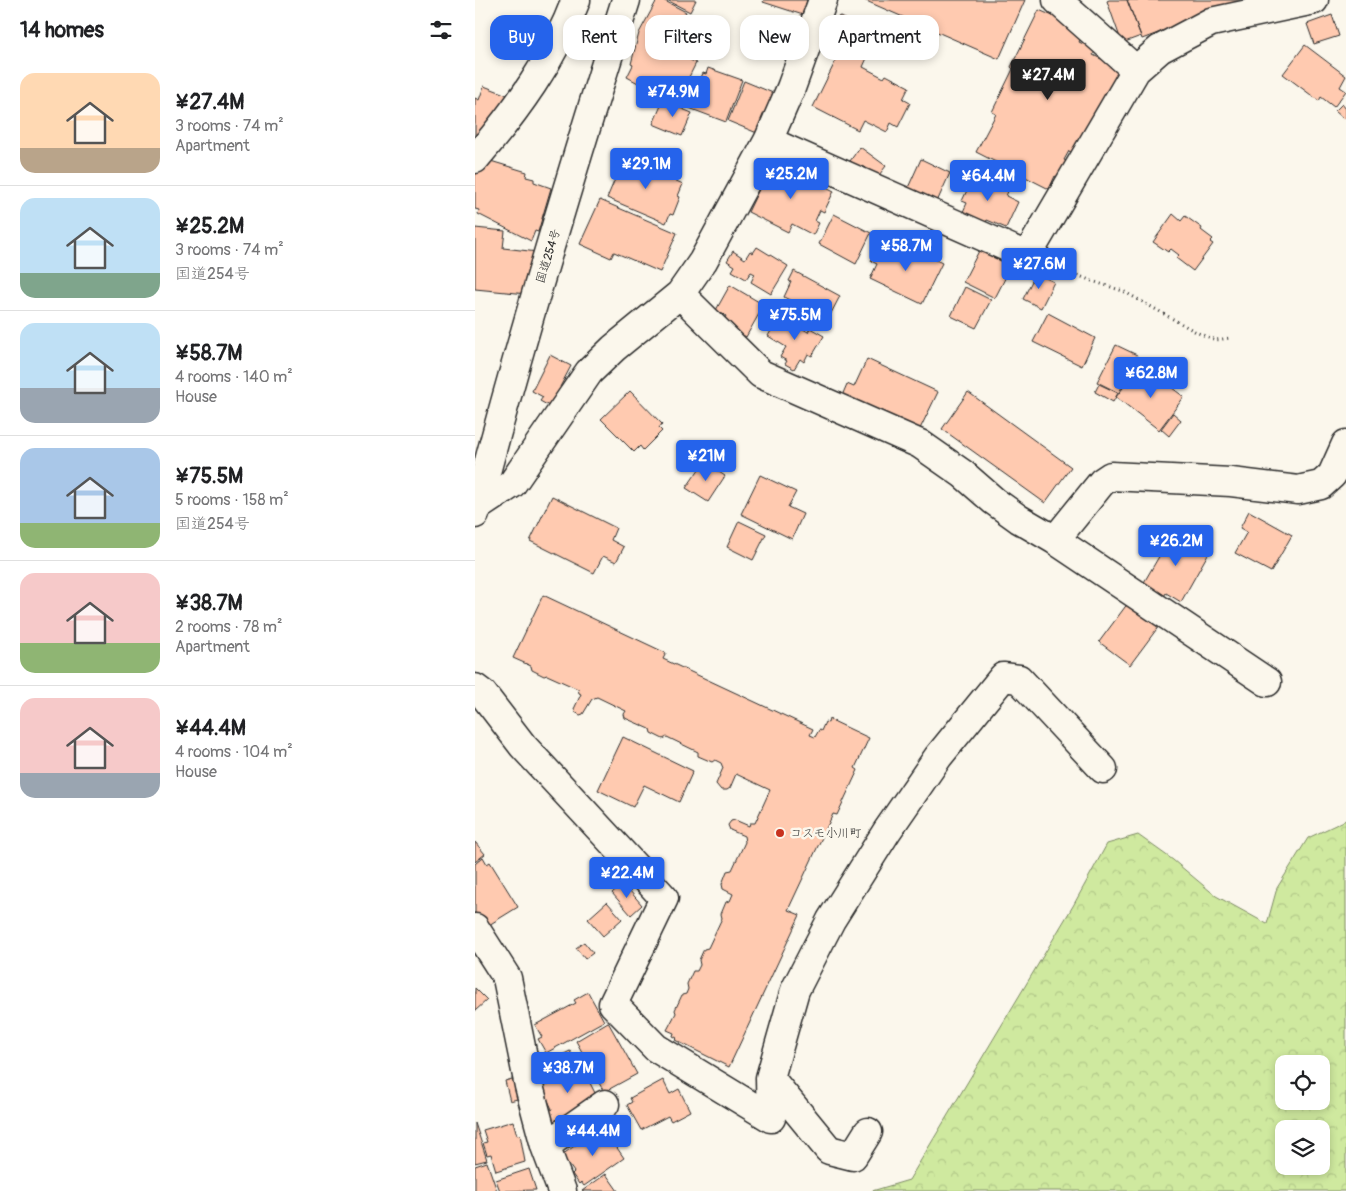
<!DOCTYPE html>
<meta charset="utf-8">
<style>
:root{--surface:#fff;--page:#f2f2f2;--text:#202124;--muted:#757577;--line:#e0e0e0;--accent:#2563eb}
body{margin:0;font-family:Pangolin,"Klee One",sans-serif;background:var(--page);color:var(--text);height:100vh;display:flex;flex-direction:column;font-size:19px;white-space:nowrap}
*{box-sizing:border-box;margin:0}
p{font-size:16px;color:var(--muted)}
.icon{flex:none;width:28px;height:28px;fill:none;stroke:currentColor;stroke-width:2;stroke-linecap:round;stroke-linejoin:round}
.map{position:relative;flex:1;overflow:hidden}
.drawer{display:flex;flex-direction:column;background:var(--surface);width:475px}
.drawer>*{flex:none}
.guide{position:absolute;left:15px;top:15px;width:475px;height:45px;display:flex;gap:10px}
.controls{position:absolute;left:800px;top:1055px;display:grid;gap:10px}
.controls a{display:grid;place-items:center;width:55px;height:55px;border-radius:10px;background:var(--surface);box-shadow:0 2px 8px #0003;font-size:25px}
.price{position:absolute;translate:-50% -42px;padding:0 11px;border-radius:5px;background:var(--accent);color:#fff;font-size:16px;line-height:32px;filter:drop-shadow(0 1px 2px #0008)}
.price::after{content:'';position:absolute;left:50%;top:30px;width:15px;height:11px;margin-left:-8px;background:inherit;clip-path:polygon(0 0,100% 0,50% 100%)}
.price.selected{background:#222;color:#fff}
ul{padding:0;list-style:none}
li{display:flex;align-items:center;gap:15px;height:125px;padding:0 20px}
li+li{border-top:1px solid var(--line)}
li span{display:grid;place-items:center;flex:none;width:140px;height:100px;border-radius:15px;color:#555}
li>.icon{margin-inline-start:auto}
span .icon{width:60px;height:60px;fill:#fffc;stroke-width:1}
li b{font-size:21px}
h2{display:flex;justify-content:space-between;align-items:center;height:60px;padding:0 20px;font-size:21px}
.tag{padding:0 18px;border-radius:15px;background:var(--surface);box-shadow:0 2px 8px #0003;font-size:18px;line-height:45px}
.tag.selected{background:var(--accent);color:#fff}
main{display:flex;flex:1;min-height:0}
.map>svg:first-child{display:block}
</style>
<main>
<section class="drawer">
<h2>14 homes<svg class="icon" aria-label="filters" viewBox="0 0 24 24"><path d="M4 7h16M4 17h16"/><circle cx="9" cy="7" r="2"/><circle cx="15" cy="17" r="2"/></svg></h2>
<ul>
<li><span style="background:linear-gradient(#ffd9b3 75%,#b9a48a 0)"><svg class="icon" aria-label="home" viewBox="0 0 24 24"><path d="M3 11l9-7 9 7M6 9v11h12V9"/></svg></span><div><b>¥27.4M</b><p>3 rooms · 74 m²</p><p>Apartment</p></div></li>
<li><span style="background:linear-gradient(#bfe0f5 75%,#7fa58c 0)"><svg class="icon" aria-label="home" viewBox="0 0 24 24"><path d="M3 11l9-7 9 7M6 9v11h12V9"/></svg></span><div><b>¥25.2M</b><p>3 rooms · 74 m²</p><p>国道254号</p></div></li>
<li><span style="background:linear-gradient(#bfe0f5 65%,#9aa5b1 0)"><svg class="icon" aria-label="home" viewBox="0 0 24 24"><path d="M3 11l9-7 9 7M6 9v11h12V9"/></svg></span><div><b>¥58.7M</b><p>4 rooms · 140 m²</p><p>House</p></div></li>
<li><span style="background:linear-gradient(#a9c7e8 75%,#8fb573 0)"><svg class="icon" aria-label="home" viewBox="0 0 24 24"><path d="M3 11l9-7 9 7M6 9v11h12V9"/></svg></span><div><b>¥75.5M</b><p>5 rooms · 158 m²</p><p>国道254号</p></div></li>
<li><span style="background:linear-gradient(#f6c9c9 70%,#8fb573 0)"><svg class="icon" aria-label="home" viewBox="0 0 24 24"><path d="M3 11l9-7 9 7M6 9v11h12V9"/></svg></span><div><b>¥38.7M</b><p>2 rooms · 78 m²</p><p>Apartment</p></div></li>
<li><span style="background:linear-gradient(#f6c9c9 75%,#9aa5b1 0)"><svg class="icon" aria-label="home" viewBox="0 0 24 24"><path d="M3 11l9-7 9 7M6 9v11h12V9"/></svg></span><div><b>¥44.4M</b><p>4 rooms · 104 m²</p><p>House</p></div></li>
</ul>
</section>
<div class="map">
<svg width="871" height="1191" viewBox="0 0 871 1191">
<defs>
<pattern id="forest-crowns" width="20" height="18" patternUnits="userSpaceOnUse" patternTransform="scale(1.25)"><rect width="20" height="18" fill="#cfe99f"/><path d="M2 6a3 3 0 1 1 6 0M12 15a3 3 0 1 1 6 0" fill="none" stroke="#b2c889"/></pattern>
</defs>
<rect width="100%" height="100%" fill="#fbf7ec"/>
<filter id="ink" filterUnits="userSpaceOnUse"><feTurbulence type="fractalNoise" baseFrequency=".02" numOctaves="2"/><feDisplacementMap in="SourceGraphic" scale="10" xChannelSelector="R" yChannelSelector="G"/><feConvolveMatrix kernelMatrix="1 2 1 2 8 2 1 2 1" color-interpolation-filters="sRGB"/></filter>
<g filter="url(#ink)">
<path fill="url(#forest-crowns)" stroke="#7d8a65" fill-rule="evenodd" d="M871,820V1191H397L434,1180L598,906L632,844L663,835L698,860L741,896L792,924L802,888L833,838ZM809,1064H846V1101H809ZM809,1129H846V1166H809Z"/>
<path fill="#ffcab0" stroke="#2b2b2b" d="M182,0H188L211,12L197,39L205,43L200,52L221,63L208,89L211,91L204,105L152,77L158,65L156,64L164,33Z
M192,0H221L215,12Z
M289,0H332L328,15L288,2Z
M389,0H550L524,59Z
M634,0H652L666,36L647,43L632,1Z
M652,0H772L667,39Z
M564,10L610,30L604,42L621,50L618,55L647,69L600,154L594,151L589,160L593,162L585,179L580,176L574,189L501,152L521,114L517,112L538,69L536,67Z
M857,15L864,36L839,44L832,24Z
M364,16L389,28L378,49L354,37Z
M830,45L871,76L865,87L871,91L859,107L846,97L844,101L808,74Z
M368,46L392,58L388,67L409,78L411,75L434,87L428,99L435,103L423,127L416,123L412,132L388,120L383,130L338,107Z
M233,68L267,80L251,122L214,108L228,73L231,74Z
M269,81L298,93L282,133L253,121Z
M9,86L35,96L6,139L0,137V98L4,100Z
M188,101L217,113L207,136L178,124Z
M867,104L871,109V117L869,119L860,111Z
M385,147L411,166L401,179L375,161Z
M149,158L166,166L168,161L179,166L177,170L208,184L203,196L205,197L198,215L195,214L191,223L132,198Z
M9,159L52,172L51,177L59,179V182L76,188L63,232L60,231L56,241L3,214L4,210L0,209V171Z
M446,159L475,173L461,204L432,190Z
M304,163L359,191L349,212L345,210L340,221L344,223L338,235L317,224L313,232L273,212L290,177L295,179Z
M493,171L534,189L531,196L543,202L531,228L512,220L510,224L487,214L492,203L487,201L494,186L491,184L495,176L492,175Z
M125,200L202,233L185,272L139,252L136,258L105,244Z
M359,214L396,233L381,264L344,244Z
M698,214L706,221L710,216L727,228L726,230L738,239L735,242L738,244L718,271L701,258L704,255L696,249L693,252L678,242Z
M0,228L30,231L28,248L63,252L52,294L0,289Z
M507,245L539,261L520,298L488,282Z
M282,247L313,266L296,294L276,282L280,274L276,272L271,279L257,271L260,266L252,261L258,251L270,259L275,251L278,253Z
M403,247L416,254L419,248L426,252L428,248L434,250L435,247L467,263L447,304L395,279L402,264L396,261Z
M319,271L365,296L352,321L309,297L316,282L314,281Z
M561,273L579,282L566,308L548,299Z
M255,285L289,305L271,337L254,327L256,324L249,320L251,316L241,310Z
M490,287L516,300L501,328L476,316Z
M573,313L620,338L607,366L558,342Z
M305,315L333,332L335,328L349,336L337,356L333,354L329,362L325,359L319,369L310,364L312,361L305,357L311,347L293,336Z
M641,345L662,355L644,393L622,382Z
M75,355L96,366L85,387L88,389L74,406L65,401L68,397L57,391Z
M392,359L463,392L442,435L366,398L372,384L379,387Z
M665,371L672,376L675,371L709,397L684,430L641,397L651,384L654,386Z
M624,384L643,393L638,402L620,392Z
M155,391L187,424L184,428L187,431L168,450L165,446L159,452L126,419Z
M493,392L596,467L570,503L467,429Z
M698,413L706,420L694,436L686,429Z
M229,462L250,476L233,502L211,488Z
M285,475L321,492L313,507L328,514L317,539L266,514Z
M77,496L141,528L136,540L149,547L141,562L128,556L119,573L55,541Z
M774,511L817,535L796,572L760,553L772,532L765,528Z
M264,521L291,534L278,560L252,547Z
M700,529L721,541L719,546L733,554L706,602L691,593L687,600L668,584Z
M68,595L191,653L188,659L338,729L335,735L340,737L344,730L346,731L350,722L353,723L354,719L394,738L380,768L383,770L362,815L358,814L313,910L325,915L254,1067L200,1040L202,1038L198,1036L199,1033L192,1030L201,1013L200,1010L207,995L211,994L213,989L212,984L218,971H222L225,965L224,960L229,949L233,948L247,918L246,914L251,902L255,901L258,894L248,889L247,884L252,871L257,870L270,842L269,836L255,830L253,825L256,821L260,820L274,826L275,823H280L295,790L261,774L255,788L252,790H246L241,784L248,768L246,763L240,760L237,762L223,756V752L192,737L188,739L176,733L175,729L150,718L149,714L151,711L122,697L117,699L108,714L105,715L100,712L99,709L106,694L104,693L103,689L72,675L69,676L57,670L56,666L38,658Z
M653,603L684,626L655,665L624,642Z
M148,737L218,771L204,802L169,785L158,807L123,790Z
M0,842L10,854L0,862Z
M8,857L12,864L15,862L43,907L9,928L0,914V864Z
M148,883L167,905L156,915L137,893Z
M132,902L147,919L128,936L113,919Z
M109,942L118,953L110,959L101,948Z
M0,988L12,1000L0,1011Z
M113,992L129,1021L71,1053L63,1039L67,1037L60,1025L101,1003L99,1000Z
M133,1022L162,1074L129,1092L101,1041Z
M95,1051L103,1066L79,1079L71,1063Z
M107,1067L121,1095L80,1124L73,1111L77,1109L67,1088Z
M44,1077L49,1097L35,1101L30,1081Z
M188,1080L195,1094L204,1089L215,1111L196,1121L193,1116L166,1130L152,1105L157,1102L155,1098Z
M38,1121L42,1135L45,1134L50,1162L21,1171L16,1154L12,1155L8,1143L12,1142L8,1130Z
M0,1123L12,1160L0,1163Z
M127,1126L149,1158L109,1186L106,1182L104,1184L97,1174L99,1172L87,1155Z
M12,1162L22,1191H0V1166Z
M54,1169L61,1190L25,1191L21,1180Z
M131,1174L143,1191H107Z"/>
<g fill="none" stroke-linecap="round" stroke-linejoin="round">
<defs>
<path id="minor" d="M582,0L661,70L685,49L736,22L839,0
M293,141L552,256L661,70
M0,159C41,111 79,59 101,0
M205,294L286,374L445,444L488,474L519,501L544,519L580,540L792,682
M2,507L37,484L114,372L139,348L205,294L228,261L293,141L316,88L348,0
M580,540L627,482L636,476L756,482L823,490L846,485L857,475L871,444
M0,688L8,694L48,746L189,898L138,1004L181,1048L296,1118
M0,928L32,978L54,1086L70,1146L87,1191
M295,1078L354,1150L378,1156L393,1132
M296,1118L295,1078L320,990L356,920L412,831L463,757L528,677L544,679L628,769
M70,1146L130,1104"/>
<path id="highway" d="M0,514C45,341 97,170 151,0"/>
</defs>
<use href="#minor" stroke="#2b2b2b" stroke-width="31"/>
<use href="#highway" stroke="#2b2b2b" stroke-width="31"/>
<path stroke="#2b2b2b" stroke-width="3" stroke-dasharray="1 4" stroke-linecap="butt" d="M579,266L617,281L648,291L723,333L741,340L755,338"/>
<use href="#minor" stroke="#fbf7ec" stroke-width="28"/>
<use href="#highway" stroke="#fbf7ec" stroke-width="28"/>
</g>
</g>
<circle fill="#c8321e" stroke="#fbf7ec" stroke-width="2" cx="305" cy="833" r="5"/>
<g text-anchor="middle" stroke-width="5" stroke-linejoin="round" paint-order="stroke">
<g font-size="12" fill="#2b2b2b" stroke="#fbf7ec">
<text transform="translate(73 256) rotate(-73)" y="4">国道254号</text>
</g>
<g font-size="12" fill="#2b2b2b" stroke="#fbf7ec" text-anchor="start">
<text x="315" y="837">コスモ小川町</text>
</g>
</g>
</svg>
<div class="controls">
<a><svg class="icon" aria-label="locate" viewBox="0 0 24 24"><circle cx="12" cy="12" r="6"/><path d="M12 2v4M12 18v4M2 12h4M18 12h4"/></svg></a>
<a><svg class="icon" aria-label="layers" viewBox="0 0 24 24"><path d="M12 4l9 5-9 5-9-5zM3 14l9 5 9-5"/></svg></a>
</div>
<b class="price selected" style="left:573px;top:101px">¥27.4M</b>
<b class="price" style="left:198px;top:118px">¥74.9M</b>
<b class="price" style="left:171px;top:190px">¥29.1M</b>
<b class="price" style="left:316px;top:200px">¥25.2M</b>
<b class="price" style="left:513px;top:202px">¥64.4M</b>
<b class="price" style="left:431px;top:272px">¥58.7M</b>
<b class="price" style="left:564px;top:290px">¥27.6M</b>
<b class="price" style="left:320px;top:341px">¥75.5M</b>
<b class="price" style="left:676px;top:399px">¥62.8M</b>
<b class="price" style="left:231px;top:482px">¥21M</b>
<b class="price" style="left:701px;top:567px">¥26.2M</b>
<b class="price" style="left:152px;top:899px">¥22.4M</b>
<b class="price" style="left:93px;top:1094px">¥38.7M</b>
<b class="price" style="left:118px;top:1157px">¥44.4M</b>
<div class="guide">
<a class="tag selected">Buy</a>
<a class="tag">Rent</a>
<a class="tag">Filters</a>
<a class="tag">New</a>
<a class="tag">Apartment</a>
</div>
</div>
</main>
